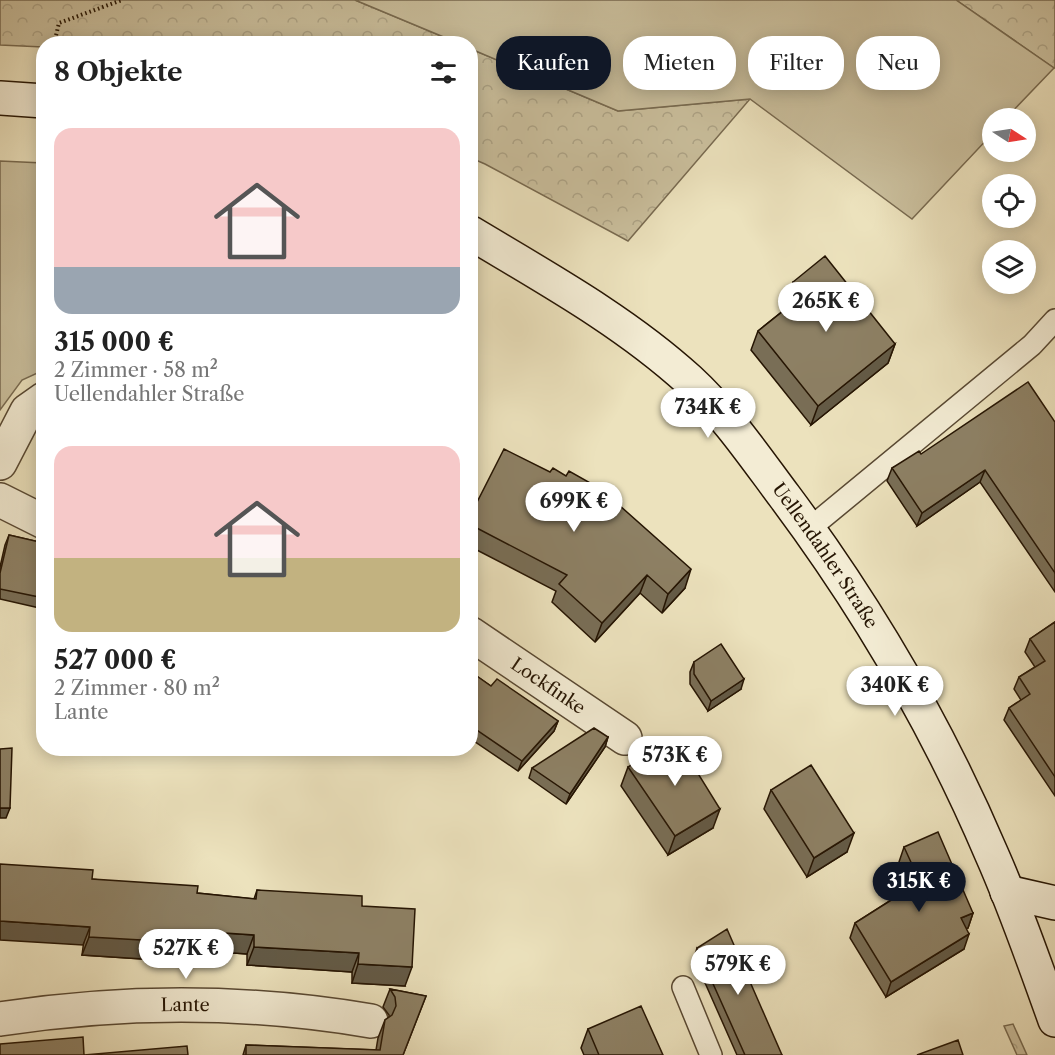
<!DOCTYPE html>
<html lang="de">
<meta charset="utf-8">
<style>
:root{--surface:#fff;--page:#f6f6f6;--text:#222;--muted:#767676;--accent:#111827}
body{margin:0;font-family:"Libre Caslon Text",serif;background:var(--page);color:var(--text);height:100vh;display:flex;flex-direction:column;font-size:22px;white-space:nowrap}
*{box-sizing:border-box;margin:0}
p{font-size:20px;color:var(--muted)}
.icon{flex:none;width:33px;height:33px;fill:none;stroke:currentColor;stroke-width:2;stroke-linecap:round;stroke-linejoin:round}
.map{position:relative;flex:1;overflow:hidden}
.panel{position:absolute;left:36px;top:36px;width:442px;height:720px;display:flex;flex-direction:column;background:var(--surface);border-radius:24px;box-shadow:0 3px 15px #0003}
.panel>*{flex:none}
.hud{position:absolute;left:496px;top:36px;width:468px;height:54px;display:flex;gap:12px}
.needle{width:39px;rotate:102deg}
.controls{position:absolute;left:982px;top:108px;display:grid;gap:12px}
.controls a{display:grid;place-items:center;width:54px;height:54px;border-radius:50%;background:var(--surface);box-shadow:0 3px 15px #0003;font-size:30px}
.price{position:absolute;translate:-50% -51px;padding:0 14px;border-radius:21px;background:#fff;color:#222;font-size:20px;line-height:39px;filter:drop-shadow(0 2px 3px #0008)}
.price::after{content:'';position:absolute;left:50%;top:36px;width:18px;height:14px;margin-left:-9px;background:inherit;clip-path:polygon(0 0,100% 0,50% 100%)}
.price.current{background:var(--accent);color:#fff}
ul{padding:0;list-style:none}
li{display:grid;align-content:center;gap:12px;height:318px;padding:0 18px}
li span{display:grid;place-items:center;height:186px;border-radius:18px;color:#555}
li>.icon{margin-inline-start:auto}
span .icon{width:108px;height:108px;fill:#fffc;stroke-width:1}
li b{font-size:26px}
h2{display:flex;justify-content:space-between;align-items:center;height:72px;padding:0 18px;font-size:26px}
.tag{padding:0 21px;border-radius:24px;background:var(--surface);box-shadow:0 3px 15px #0003;font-size:21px;line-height:54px}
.tag.current{background:var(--accent);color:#fff}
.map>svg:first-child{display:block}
</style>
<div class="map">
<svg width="1055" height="1055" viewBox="0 0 1055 1055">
<defs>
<pattern id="forest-crowns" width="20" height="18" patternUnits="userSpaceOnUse" patternTransform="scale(1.5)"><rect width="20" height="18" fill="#cabf9d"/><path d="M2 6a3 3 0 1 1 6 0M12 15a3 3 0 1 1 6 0" fill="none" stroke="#ada386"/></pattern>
</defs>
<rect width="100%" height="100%" fill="#ece2bd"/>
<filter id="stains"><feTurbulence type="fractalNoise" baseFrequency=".00333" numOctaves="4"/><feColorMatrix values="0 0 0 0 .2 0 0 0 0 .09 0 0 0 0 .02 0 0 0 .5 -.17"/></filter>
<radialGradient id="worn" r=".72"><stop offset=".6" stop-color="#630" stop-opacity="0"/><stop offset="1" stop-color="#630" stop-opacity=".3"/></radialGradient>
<path fill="url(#forest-crowns)" stroke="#786a50" stroke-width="1.5" d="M0,0H355L458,43L44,44L43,47L0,45Z
M956,0H1055V68H1054Z
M471,49L618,111L750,99L628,241L485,164L471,158Z
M1013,1024L1027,1055H1017L1004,1026Z"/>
<path fill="#cabf9d" stroke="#786a50" stroke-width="1.5" d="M355,0H956L1054,68L1006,118H993V133L912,219L750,99L618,111L471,49V44L458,43Z
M0,161L43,163L44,370L22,380L0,410Z"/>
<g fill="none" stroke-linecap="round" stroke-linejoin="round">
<defs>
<path id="service" d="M809,529L1032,345L1055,320
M683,987L711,1055"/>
<g id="minor">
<path d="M0,463L27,411L44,399"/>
<path d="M0,500L44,522"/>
<path id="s1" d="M471,634L625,738"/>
<path id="s2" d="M0,1019C124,1000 248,1000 371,1021"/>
</g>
<g id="secondary">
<path d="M0,98L44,101"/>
<path id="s3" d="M471,233C546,278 624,321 689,380C726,414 755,457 785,497C867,607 938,728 992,855C1016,909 1035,965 1055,1020"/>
<path d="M1007,892L1055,903"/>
</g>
</defs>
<use href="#service" stroke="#584832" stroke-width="24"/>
<use href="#minor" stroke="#584832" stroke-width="36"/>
<use href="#secondary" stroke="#261503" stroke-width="36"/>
<path stroke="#261503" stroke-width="4" stroke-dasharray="1.5 3" stroke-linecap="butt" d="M54,44L59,23L122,0"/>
<use href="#service" stroke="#f3ecd4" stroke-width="21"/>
<use href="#minor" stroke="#f3ecd4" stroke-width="33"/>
<use href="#secondary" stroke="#f3ecd4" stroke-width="33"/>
</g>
<path fill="#796e56" stroke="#261503" stroke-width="1.5" d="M793,282L895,344L888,363L811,425L751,350L758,331L789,306L786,301Z
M1055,422V592L980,482L917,526L887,481L892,468L921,454Z
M471,514L685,588L662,613L640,593L595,642L552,602L556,591L471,547Z
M9,535L44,543V609L0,599V567L5,545Z
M1055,622V796L1004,720L1009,708L1021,700L1014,689L1019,677L1035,667L1025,652L1030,639Z
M694,662L741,689L708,711L690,684V672Z
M471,672L491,686L558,721L554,731L518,771L471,739Z
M608,737L605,747L566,804L529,778L532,768Z
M628,767L713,828L668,855L621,786Z
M771,790L847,852L807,877L764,809Z
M904,847L973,913L968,928H966L964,949L886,997L850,938L855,923L910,888L899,862Z
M92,879L197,893L254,899L257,890L362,906L405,986L352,983V972L247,965V954L192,950L188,962L82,955Z
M697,948L782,1055H737L694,958Z
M390,989L426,996L403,1055H243L246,1045L376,1050L378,1038L385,1020L389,1017V1015L383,1007Z
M588,1029L663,1055H584L581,1048Z"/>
<path fill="#635a46" stroke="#261503" stroke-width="1.5" d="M895,344L888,363L811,425L818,406Z
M985,470L980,482L917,526L922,513Z
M691,569L685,588L662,613L668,594Z
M647,575L640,593L595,642L602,623Z
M744,679L741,689L708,711L711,701Z
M558,721L554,731L518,771L522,761Z
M608,737L605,747L566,804L570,794Z
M0,808H10L6,818H0Z
M720,809L713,828L668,855L675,836Z
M854,833L847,852L807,877L814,858Z
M973,913L968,928L956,933L961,918Z
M0,921L90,927L83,945L0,940Z
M195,931L254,935L247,954L192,950L188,962L82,955L89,937Z
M969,934L964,949L886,997L891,982Z
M254,947L359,953L352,972L247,965Z
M358,964L412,967L405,986L352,983Z"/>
<path fill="#8d8064" stroke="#261503" stroke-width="1.5" d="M825,256L895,344L818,406L758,331L803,295L793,282Z
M1028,382L1055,422V573L985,470L922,513L892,468L919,451L921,454Z
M504,449L550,472L553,468L566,476L569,471L601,489L691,569L668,594L647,575L602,623L559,584L567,575L471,525V514Z
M9,535L44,543V598L0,589V573Z
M1055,622V777L1009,708L1030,694L1019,677L1045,661L1030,639Z
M721,644L744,679L711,701L694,674V662Z
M471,672L491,686L497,679L558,721L522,761L471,726Z
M594,728L608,737L570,794L532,768Z
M676,738L720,809L675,836L628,767Z
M12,748L10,808H0V749Z
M811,765L854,833L814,858L771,790Z
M938,832L973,913L961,918L969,934L891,982L855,923L920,882L904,847Z
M0,864L93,870L92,879L198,886L197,893L256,899L257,890L362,896V906L415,909L412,967L358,964L359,953L254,947V935L195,931L194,943L89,937L90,927L0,921Z
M727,929L782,1055H745L697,948Z
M390,989L426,996L403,1055H246V1045L380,1050L385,1020L392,1015L396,1006L395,997Z
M641,1006L663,1055H599L588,1029Z
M83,1037L84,1055L187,1046L188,1055H0V1044Z
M958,1040L963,1055H917Z"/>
<g text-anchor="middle" stroke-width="4.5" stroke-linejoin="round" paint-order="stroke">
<g font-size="18" fill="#261503" stroke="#f3ecd4">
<text dy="6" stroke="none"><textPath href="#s3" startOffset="486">Uellendahler Straße</textPath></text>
<text dy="6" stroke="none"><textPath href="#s1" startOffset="93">Lockfinke</textPath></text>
<text dy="6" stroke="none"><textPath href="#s2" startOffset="186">Lante</textPath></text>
</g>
</g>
<rect width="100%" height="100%" filter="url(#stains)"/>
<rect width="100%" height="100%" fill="url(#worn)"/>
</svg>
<div class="controls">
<a><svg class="needle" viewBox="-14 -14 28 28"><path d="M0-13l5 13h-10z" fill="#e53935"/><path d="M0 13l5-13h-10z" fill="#767676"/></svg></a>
<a><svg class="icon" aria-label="locate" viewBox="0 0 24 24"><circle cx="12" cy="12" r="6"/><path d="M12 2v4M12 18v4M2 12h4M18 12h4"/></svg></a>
<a><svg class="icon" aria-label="layers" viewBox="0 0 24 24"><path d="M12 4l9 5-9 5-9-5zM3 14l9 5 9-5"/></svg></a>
</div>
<b class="price" style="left:826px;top:333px">265K €</b>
<b class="price" style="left:708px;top:439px">734K €</b>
<b class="price" style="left:574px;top:533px">699K €</b>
<b class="price" style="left:895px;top:717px">340K €</b>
<b class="price" style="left:675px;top:787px">573K €</b>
<b class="price current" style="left:919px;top:913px">315K €</b>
<b class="price" style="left:186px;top:980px">527K €</b>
<b class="price" style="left:738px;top:996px">579K €</b>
<div class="hud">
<a class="tag current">Kaufen</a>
<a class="tag">Mieten</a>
<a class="tag">Filter</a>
<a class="tag">Neu</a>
</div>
<section class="panel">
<h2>8 Objekte<svg class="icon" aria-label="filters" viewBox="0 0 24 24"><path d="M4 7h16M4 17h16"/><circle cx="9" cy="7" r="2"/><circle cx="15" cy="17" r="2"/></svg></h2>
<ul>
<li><span style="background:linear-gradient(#f6c9c9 75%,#9aa5b1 0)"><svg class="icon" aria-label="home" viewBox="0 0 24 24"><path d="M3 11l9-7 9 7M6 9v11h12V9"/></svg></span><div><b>315 000 €</b><p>2 Zimmer · 58 m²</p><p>Uellendahler Straße</p></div></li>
<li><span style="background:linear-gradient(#f6c9c9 60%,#c2b280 0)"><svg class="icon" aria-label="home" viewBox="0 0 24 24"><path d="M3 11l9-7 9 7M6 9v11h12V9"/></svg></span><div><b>527 000 €</b><p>2 Zimmer · 80 m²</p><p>Lante</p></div></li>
</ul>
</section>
</div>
